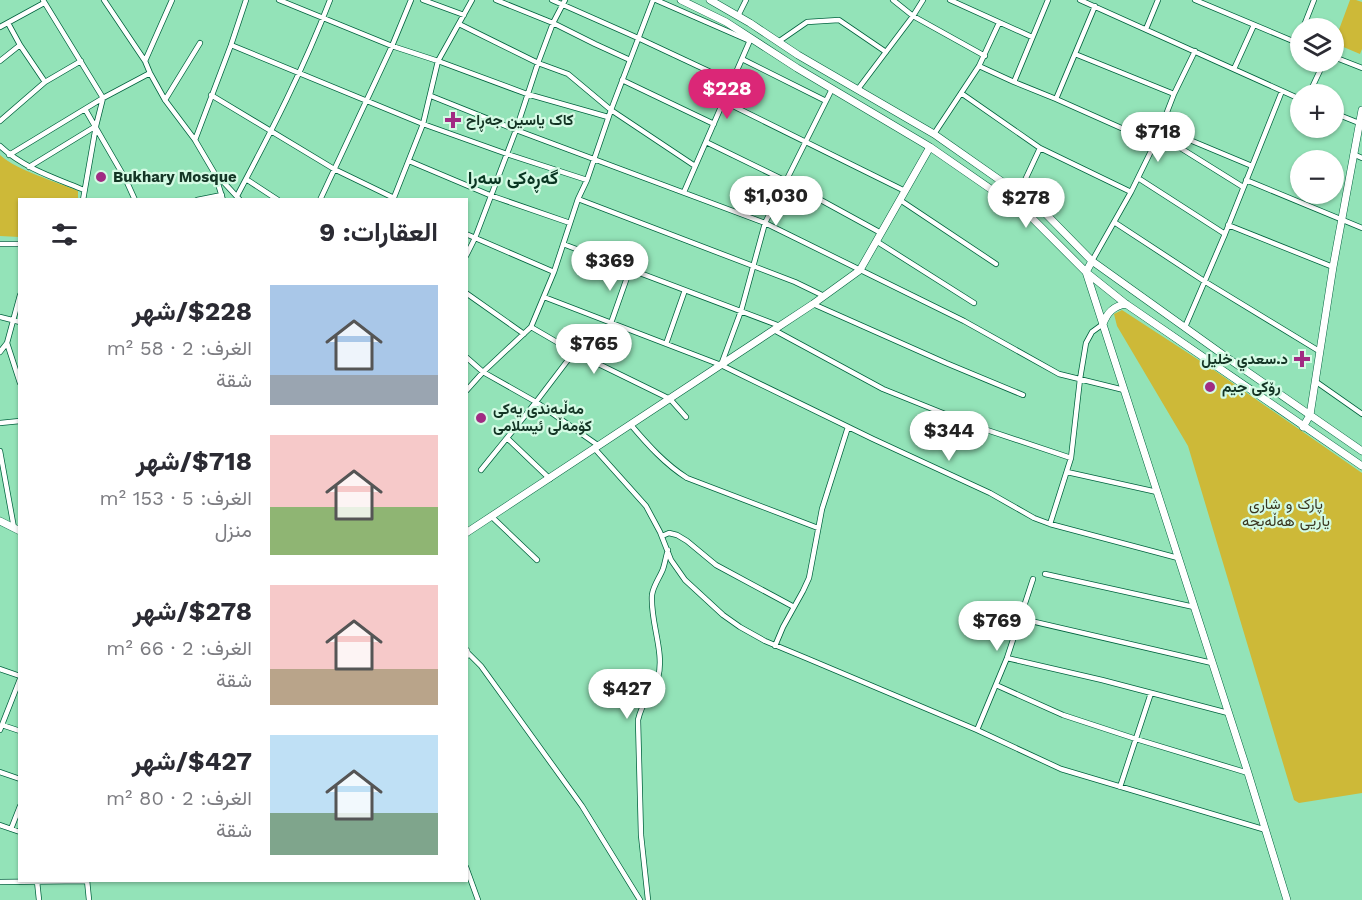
<!DOCTYPE html>
<html lang="ar">
<meta charset="utf-8">
<style>
:root{--surface:#fff;--page:#f2f2f3;--text:#2b2b33;--muted:#7c7c81;--accent:#db2777}
body{margin:0;font-family:"Work Sans",Vazirmatn,sans-serif;background:var(--page);color:var(--text);direction:rtl;height:100vh;display:flex;flex-direction:column;font-size:22px;white-space:nowrap}
*{box-sizing:border-box;margin:0}
p{font-size:20px;color:var(--muted)}
.icon{flex:none;width:33px;height:33px;fill:none;stroke:currentColor;stroke-width:2;stroke-linecap:round;stroke-linejoin:round}
.map{position:relative;flex:1;overflow:hidden;direction:ltr}
.sheet{position:absolute;left:18px;top:198px;width:450px;height:684px;display:flex;flex-direction:column;background:var(--surface);border-radius:0px;box-shadow:0 2px 4px #0004;direction:rtl}
.sheet>*{flex:none}
.fabs{position:absolute;left:1290px;top:18px;display:grid;gap:12px}
.fabs a{display:grid;place-items:center;width:54px;height:54px;border-radius:50%;background:var(--surface);box-shadow:0 2px 4px #0004;font-size:30px}
.price{position:absolute;translate:-50% -51px;padding:0 14px;border-radius:21px;background:#fff;color:#222;font-size:20px;line-height:39px;filter:drop-shadow(0 2px 3px #0008)}
.price::after{content:'';position:absolute;left:50%;top:36px;width:18px;height:14px;margin-left:-9px;background:inherit;clip-path:polygon(0 0,100% 0,50% 100%)}
.price.selected{background:var(--accent);color:#fff}
ul{padding:0;list-style:none}
li{display:flex;align-items:center;gap:18px;height:150px;padding:0 30px}
li span{display:grid;place-items:center;flex:none;width:168px;height:120px;border-radius:0px;color:#555}
li>.icon{margin-inline-start:auto}
span .icon{width:72px;height:72px;fill:#fffc;stroke-width:1}
li b{font-size:26px}
h2{display:flex;justify-content:space-between;align-items:center;height:72px;padding:0 30px;font-size:26px}
.map>svg:first-child{display:block}
</style>
<div class="map">
<svg width="1362" height="900" viewBox="0 0 1362 900">
<rect width="100%" height="100%" fill="#93e3b8"/>
<path fill="#cdb938" d="M1350,0H1356L1362,2V49L1360,54L1334,43Z
M0,155C18,171 55,181 78,191V199L20,200L19,237L0,236Z
M1122,310L1211,368L1362,473V793L1299,803L1294,800L1188,446L1117,326L1114,314Z"/>
<g fill="none" stroke-linecap="round" stroke-linejoin="round">
<defs>
<path id="street" d="M43,0L103,98L96,126L83,200
M104,0L145,61L150,73L165,100L195,140L215,174L223,200
M279,0L392,46L438,61L527,94L608,117
M423,0L464,15
M496,0L553,23L595,44L630,60
M552,0L638,38L732,82
M656,0L750,41
M893,0L913,16L985,56
M950,0L1032,37
M1080,0L1300,99
M1195,0L1300,44
M738,16L746,0
M8,23L20,45L45,82
M459,24L538,63L568,74L611,110L695,166
M0,27L44,3
M1303,28L1314,0
M1146,29L1158,0
M778,42L807,22L839,20L886,52
M1297,42L1300,33
M231,45L423,124L507,154L587,180
M1075,54L1174,94
M1334,57L1362,68
M742,59L826,101
M0,61L20,45
M145,61L172,0
M979,66L1014,82L1056,99L1155,143
M1234,69L1254,25
M622,80L714,124
M1014,82L1048,0
M858,89L913,16L923,0
M961,93L1040,148L1131,192
M1309,94L1324,62
M211,95L334,169L394,198
M431,96L516,130L765,223L964,321L1059,374L1124,390
M1056,99L1095,6
M165,100L200,43
M723,101L905,191
M85,109L126,180L135,200
M1334,113L1359,123
M0,121L45,82L81,61
M1161,128L1252,166
M934,134L979,66L999,23
M1158,134L1243,187
M195,140L231,45L246,0
M706,142L786,181L881,233
M0,146C23,168 55,178 84,190
M1353,154L1362,158
M9,155L103,98L150,73
M409,161L492,196L570,223
M29,167L96,126
M217,175L240,200
M1138,178L1225,234
M246,179L278,200
M1246,180L1362,228
M684,192L751,38
M1019,193L1040,148
M237,196C271,132 304,68 330,0
M578,199L795,282L824,296
M197,200L222,195
M320,200L392,46L411,0
M393,200L423,124L438,61L472,0
M900,200L996,264
M1114,222L1204,281L1319,351
M1228,225L1333,267
M466,234L554,272
M876,241L974,303
M0,244H20
M563,244L780,326
M466,256L475,238L516,130L538,63L553,23L565,0
M1092,261L1131,192L1155,143L1174,94L1195,51
M466,293L524,334
M20,295L7,343L20,383
M544,297L721,365L873,439L990,493L1034,518L1050,524L1178,558
M813,304L946,363L1023,395
M0,317L20,322
M611,323L630,269
M531,327L574,352L670,399L686,417
M1185,327L1225,234L1282,91
M774,330L883,389L975,426L1071,458
M666,344L685,290
M0,352L7,343
M466,357L483,372L536,402L599,446
M721,365L741,311L765,223L832,89
M1315,381L1362,414
M466,391L483,372L531,327L554,272L578,199L587,180L611,110L653,0
M0,423L20,421
M631,425C648,445 665,464 687,478L818,528
M507,438L550,479
M595,449L646,506L660,532L671,560L685,580L723,615L740,627L765,641L806,658L977,730L1061,769L1266,830
M0,451L14,528
M481,470L536,402L574,352
M1067,472L1157,492
M492,517L537,560
M1050,524L1071,458L1080,379L1086,343L1092,332L1103,324
M662,536L669,533L677,535L687,541L716,565L794,607
M1045,574L1194,607
M992,612L1212,663
M775,646L783,627L803,591L809,578L822,509L848,427
M467,652L481,666L582,806L640,900
M1007,658L1102,680L1228,713
M0,669L20,676
M996,685L1063,715L1136,739L1248,773
M2,725L20,731
M0,730L20,679
M977,730L1007,658L1033,579
M0,772L20,779
M1120,787L1151,693
M0,825L20,832
M11,829L20,806
M466,867L478,900
M87,880L89,900
M37,881L39,900
M0,882L87,881
M648,900L641,835L638,720C640,712 642,706 647,699C651,692 656,686 658,678C665,652 650,622 652,595C653,586 660,577 663,569C665,563 666,556 668,550"/>
<path id="secondary" d="M681,0L726,22L797,68L930,147L1031,217L1086,272L1126,304L1362,466
M710,0L750,23L798,55L934,134L1041,209L1092,261L1229,359L1362,451
M1092,261L1086,272L1248,773L1287,900
M1103,324C1107,313 1113,306 1126,304
M1303,427L1310,415L1333,267L1362,110
M0,521L20,531
M466,533L813,304L860,270L930,147
M466,651V655"/>
</defs>
<use href="#street" stroke="#00623e" stroke-width="6"/>
<use href="#secondary" stroke="#00623e" stroke-width="8"/>
<use href="#street" stroke="#fff" stroke-width="4.5"/>
<use href="#secondary" stroke="#fff" stroke-width="7"/>
</g>
<g fill="#a12b83" stroke="#d4fae4" stroke-width="2">
<path d="M450 111h6v6h6v6h-6v6h-6v-6h-6v-6h6z"/>
<circle cx="101" cy="177" r="6"/>
<path d="M1299 350h6v6h6v6h-6v6h-6v-6h-6v-6h6z"/>
<circle cx="1210" cy="387" r="6"/>
<circle cx="481" cy="418" r="6"/>
</g>
<g text-anchor="middle" stroke-width="4.5" stroke-linejoin="round" paint-order="stroke">
<g font-size="15" font-weight="bold" fill="#143525" stroke="#d4fae4" text-anchor="start">
<text x="466" y="125">کاک یاسین جەڕاح</text>
<text x="113" y="182">Bukhary Mosque</text>
<text x="1288" y="364" text-anchor="end">د.سعدي خليل</text>
<text x="1222" y="392">رۆکی جیم</text>
<text x="493" y="414">مەڵبەندی یەکی<tspan x="493" dy="17">کۆمەڵی ئیسلامی</tspan></text>
</g>
<g font-size="15" fill="#39351f" stroke="#d4fae4">
<text x="1286" y="509">پارک و شاری<tspan x="1286" dy="17">یاریی ھەڵەبجە</tspan></text>
</g>
<g font-size="18" font-weight="bold" fill="#083521" stroke="#d4fae4">
<text x="513" y="184">گەڕەکی سەرا</text>
</g>
</g>
</svg>
<div class="fabs">
<a><svg class="icon" aria-label="layers" viewBox="0 0 24 24"><path d="M12 4l9 5-9 5-9-5zM3 14l9 5 9-5"/></svg></a>
<a>+</a>
<a>−</a>
</div>
<b class="price selected" style="left:727px;top:120px">$228</b>
<b class="price" style="left:1158px;top:163px">$718</b>
<b class="price" style="left:776px;top:227px">$1,030</b>
<b class="price" style="left:1026px;top:229px">$278</b>
<b class="price" style="left:610px;top:292px">$369</b>
<b class="price" style="left:594px;top:375px">$765</b>
<b class="price" style="left:949px;top:462px">$344</b>
<b class="price" style="left:997px;top:652px">$769</b>
<b class="price" style="left:627px;top:720px">$427</b>
<section class="sheet">
<h2>العقارات: 9<svg class="icon" aria-label="filters" viewBox="0 0 24 24"><path d="M4 7h16M4 17h16"/><circle cx="9" cy="7" r="2"/><circle cx="15" cy="17" r="2"/></svg></h2>
<ul>
<li><span style="background:linear-gradient(#a9c7e8 75%,#9aa5b1 0)"><svg class="icon" aria-label="home" viewBox="0 0 24 24"><path d="M3 11l9-7 9 7M6 9v11h12V9"/></svg></span><div><b>$228/شهر</b><p>الغرف: 2 · 58 m²</p><p>شقة</p></div></li>
<li><span style="background:linear-gradient(#f6c9c9 60%,#8fb573 0)"><svg class="icon" aria-label="home" viewBox="0 0 24 24"><path d="M3 11l9-7 9 7M6 9v11h12V9"/></svg></span><div><b>$718/شهر</b><p>الغرف: 5 · 153 m²</p><p>منزل</p></div></li>
<li><span style="background:linear-gradient(#f6c9c9 70%,#b9a48a 0)"><svg class="icon" aria-label="home" viewBox="0 0 24 24"><path d="M3 11l9-7 9 7M6 9v11h12V9"/></svg></span><div><b>$278/شهر</b><p>الغرف: 2 · 66 m²</p><p>شقة</p></div></li>
<li><span style="background:linear-gradient(#bfe0f5 65%,#7fa58c 0)"><svg class="icon" aria-label="home" viewBox="0 0 24 24"><path d="M3 11l9-7 9 7M6 9v11h12V9"/></svg></span><div><b>$427/شهر</b><p>الغرف: 2 · 80 m²</p><p>شقة</p></div></li>
</ul>
</section>
</div>
